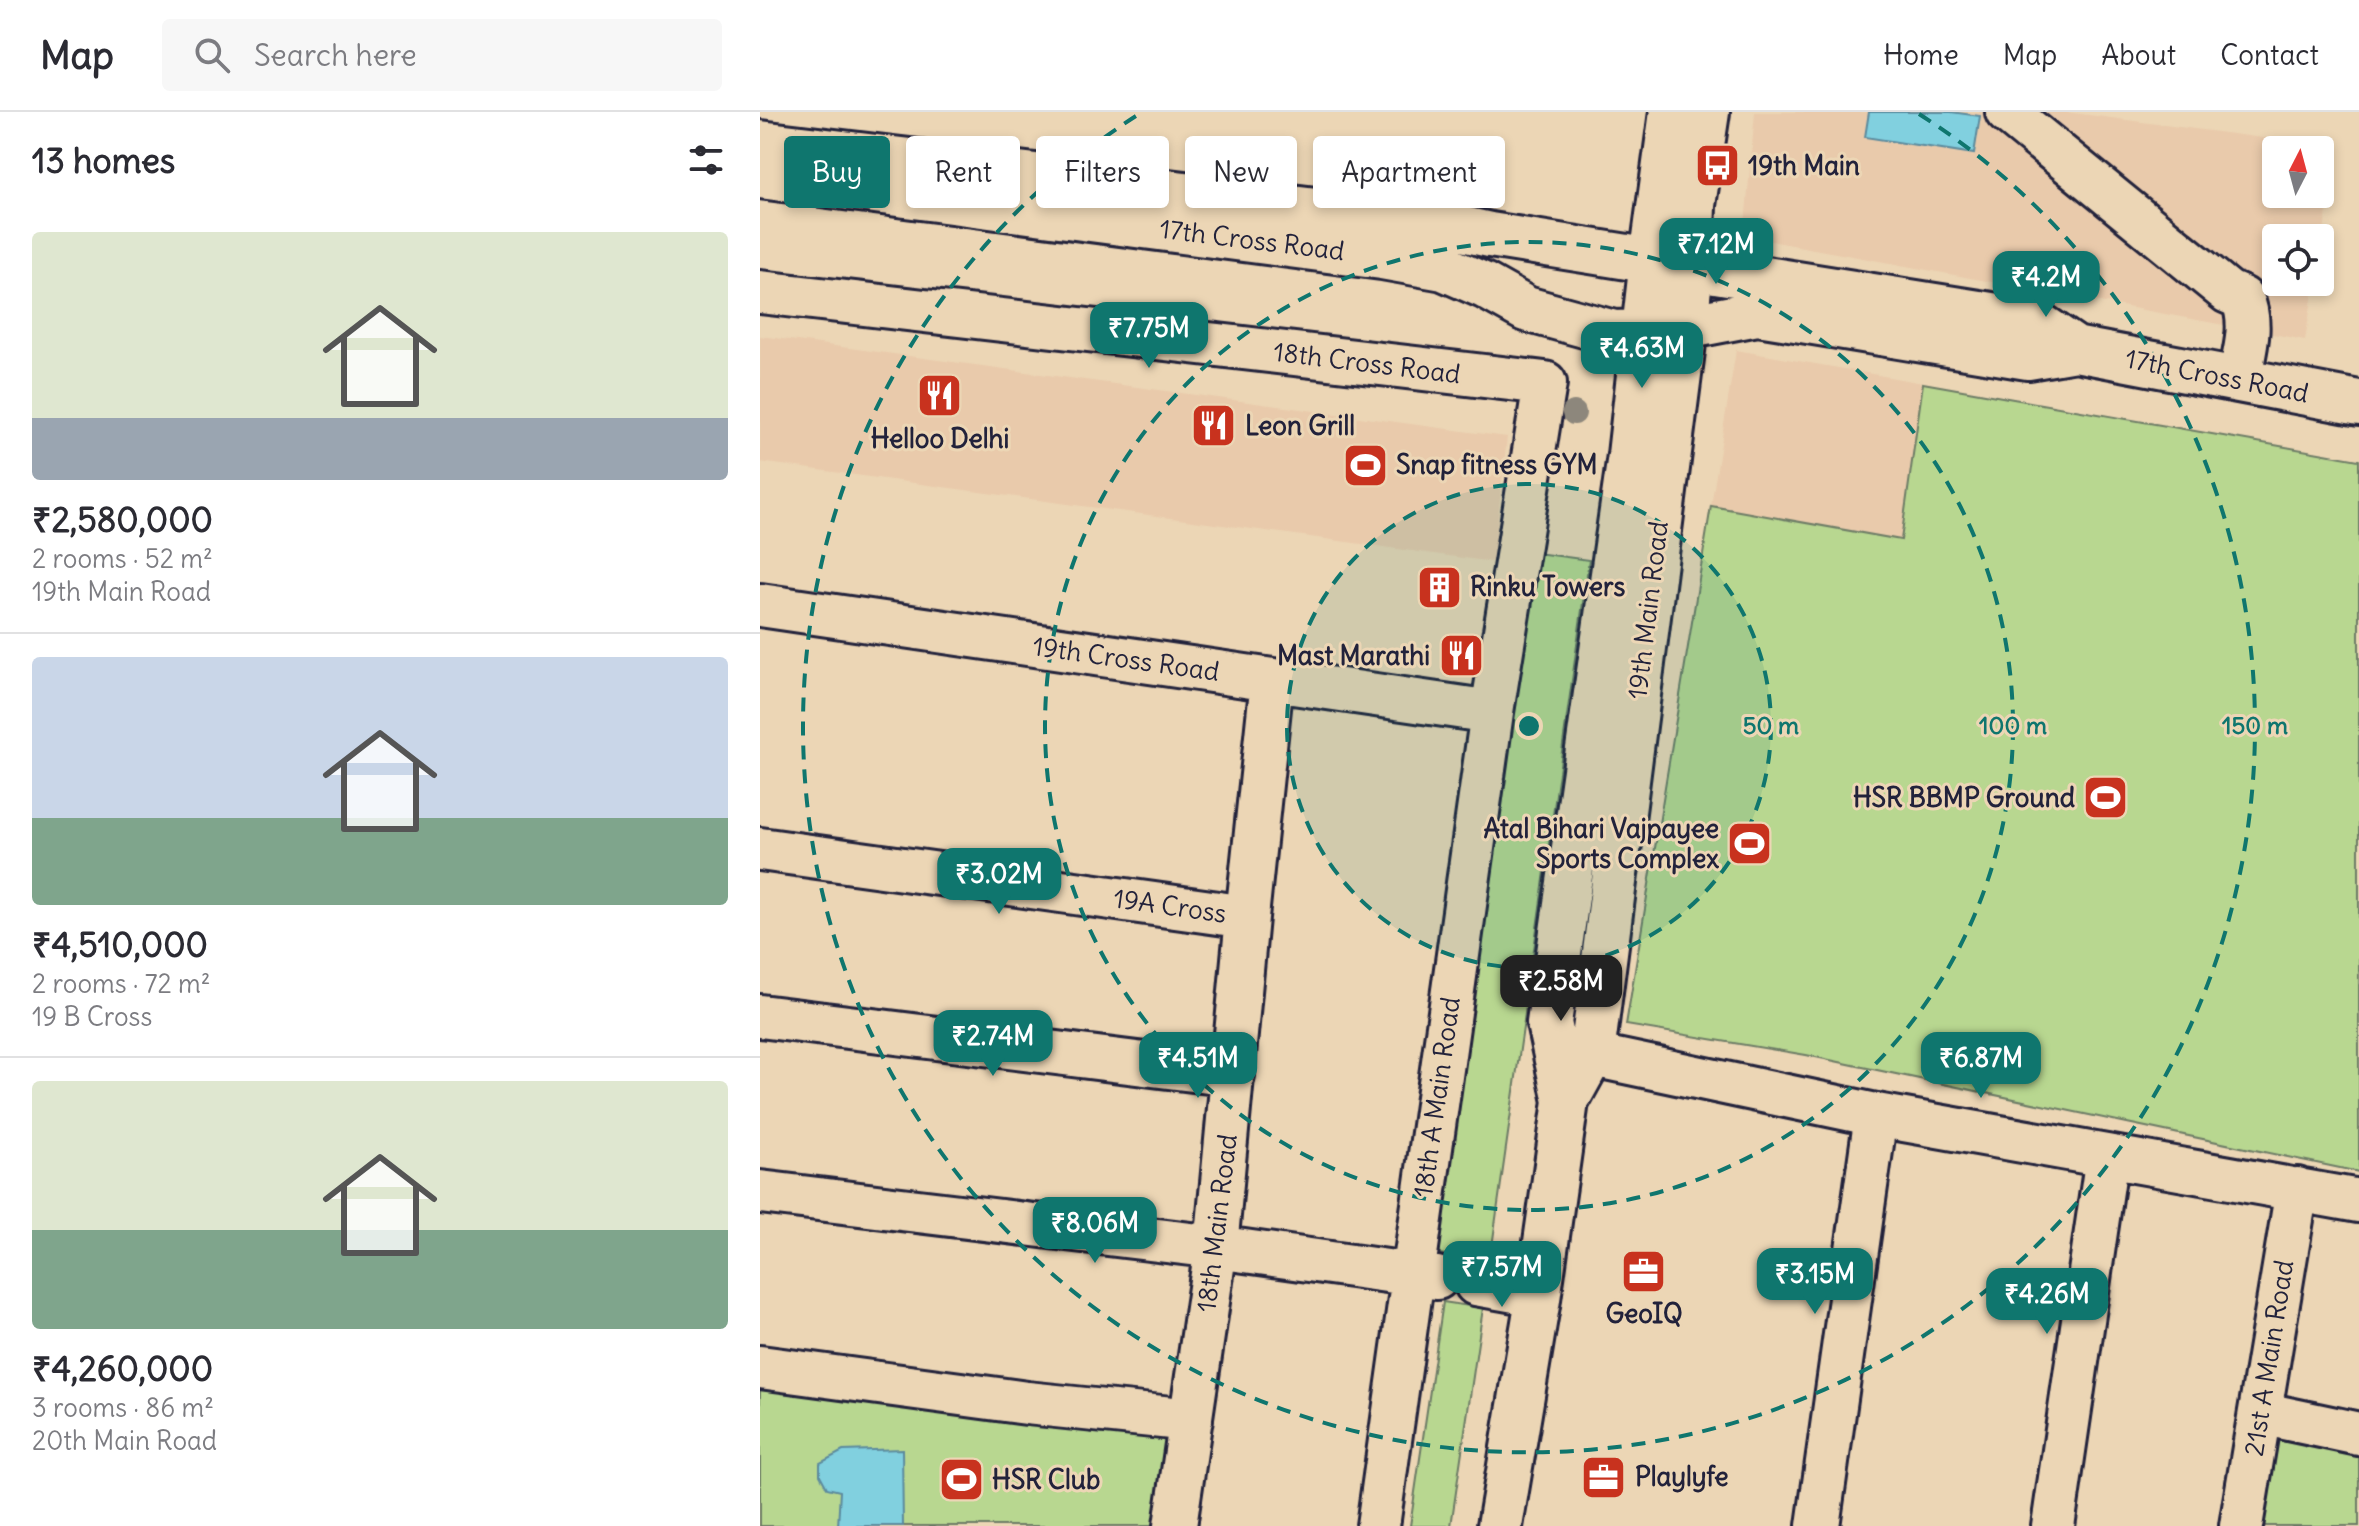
<!DOCTYPE html>
<meta charset="utf-8">
<style>
:root{--surface:#fff;--page:#f7f7f7;--text:#2b2b33;--muted:#7c7c81;--line:#e1e1e2;--accent:#0f766e}
body{margin:0;font-family:Delius,sans-serif;background:var(--page);color:var(--text);height:100vh;display:flex;flex-direction:column;font-size:30px;white-space:nowrap}
*{box-sizing:border-box;margin:0}
p{font-size:26px;color:var(--muted)}
.icon{flex:none;width:44px;height:44px;fill:none;stroke:currentColor;stroke-width:2;stroke-linecap:round;stroke-linejoin:round}
.map{position:relative;flex:1;overflow:hidden}
.sheet{display:flex;flex-direction:column;background:var(--surface);width:760px}
.sheet>*{flex:none}
.hud{position:absolute;left:24px;top:24px;width:760px;height:72px;display:flex;gap:16px}
.needle{width:52px;rotate:6deg}
.buttons{position:absolute;left:1502px;top:24px;display:grid;gap:16px}
.buttons a{display:grid;place-items:center;width:72px;height:72px;border-radius:8px;background:var(--surface);box-shadow:0 4px 12px #0003;font-size:40px}
.price{position:absolute;translate:-50% -68px;padding:0 18px;border-radius:16px;background:var(--accent);color:#fff;font-size:26px;line-height:52px;filter:drop-shadow(0 2px 4px #0008)}
.price::after{content:'';position:absolute;left:50%;top:48px;width:24px;height:18px;margin-left:-12px;background:inherit;clip-path:polygon(0 0,100% 0,50% 100%)}
.price.selected{background:#222;color:#fff}
ul{padding:0;list-style:none}
li{display:grid;align-content:center;gap:16px;height:424px;padding:0 32px}
li+li{border-top:2px solid var(--line)}
li span{display:grid;place-items:center;height:248px;border-radius:8px;color:#555}
li>.icon{margin-inline-start:auto}
span .icon{width:144px;height:144px;fill:#fffc;stroke-width:1}
li b{font-size:34px}
h2{display:flex;justify-content:space-between;align-items:center;height:96px;padding:0 32px;font-size:34px}
.chip{padding:0 28px;border-radius:8px;background:var(--surface);box-shadow:0 4px 12px #0003;font-size:28px;line-height:72px}
.chip.selected{background:var(--accent);color:#fff}
header{display:flex;align-items:center;gap:48px;box-sizing:border-box;height:112px;padding:0 40px;background:var(--surface);border-bottom:2px solid var(--line)}
header strong{font-size:38px}
nav{display:flex;gap:44px;margin-inline-start:auto;font-size:28px}
.search{width:560px;height:72px;background:var(--page);display:flex;align-items:center;gap:20px;box-sizing:border-box;padding:0 28px;border-radius:8px;color:var(--muted);font-size:30px}
main{display:flex;flex:1;min-height:0}
.map>svg:first-child{display:block}
</style>
<header>
<strong>Map</strong>
<div class="search"><svg class="icon" aria-label="search" viewBox="0 0 24 24"><circle cx="10" cy="10" r="6"/><path d="M15 15l6 6"/></svg>Search here</div>
<nav><a>Home</a><a>Map</a><a>About</a><a>Contact</a></nav>
</header>
<main>
<section class="sheet">
<h2>13 homes<svg class="icon" aria-label="filters" viewBox="0 0 24 24"><path d="M4 7h16M4 17h16"/><circle cx="9" cy="7" r="2"/><circle cx="15" cy="17" r="2"/></svg></h2>
<ul>
<li><span style="background:linear-gradient(#dfe7d0 75%,#9aa5b1 0)"><svg class="icon" aria-label="home" viewBox="0 0 24 24"><path d="M3 11l9-7 9 7M6 9v11h12V9"/></svg></span><div><b>₹2,580,000</b><p>2 rooms · 52 m²</p><p>19th Main Road</p></div></li>
<li><span style="background:linear-gradient(#c9d6e8 65%,#7fa58c 0)"><svg class="icon" aria-label="home" viewBox="0 0 24 24"><path d="M3 11l9-7 9 7M6 9v11h12V9"/></svg></span><div><b>₹4,510,000</b><p>2 rooms · 72 m²</p><p>19 B Cross</p></div></li>
<li><span style="background:linear-gradient(#dfe7d0 60%,#7fa58c 0)"><svg class="icon" aria-label="home" viewBox="0 0 24 24"><path d="M3 11l9-7 9 7M6 9v11h12V9"/></svg></span><div><b>₹4,260,000</b><p>3 rooms · 86 m²</p><p>20th Main Road</p></div></li>
</ul>
</section>
<div class="map">
<svg width="1599" height="1414" viewBox="0 0 1599 1414">
<rect width="100%" height="100%" fill="#ecd6b5"/>
<filter id="ink" filterUnits="userSpaceOnUse"><feTurbulence type="fractalNoise" baseFrequency=".0125" numOctaves="2"/><feDisplacementMap in="SourceGraphic" scale="16" xChannelSelector="R" yChannelSelector="G"/><feConvolveMatrix kernelMatrix="1 2 1 2 8 2 1 2 1" color-interpolation-filters="sRGB"/></filter>
<g filter="url(#ink)">
<path fill="#e9caab" fill-rule="evenodd" d="M995,0H1306L1578,36L1560,141V126H1516V170H1555L1545,228L984,124ZM1516,38H1560V82H1516Z
M0,224L747,325L733,450L0,350Z
M976,238L1163,271L1141,428L951,394Z"/>
<path fill="#b8d790" stroke="#6d7c66" stroke-width="2" d="M1163,271L1599,348V1060L1046,943L866,913L951,394L1141,428Z
M769,440L829,448L730,1149L679,1142Z
M683,1190L723,1196L691,1414H650Z
M0,1276L408,1322L394,1414H0Z
M1514,1324L1599,1341V1414H1498Z"/>
<path fill="#81d0df" stroke="#5b8a9d" stroke-width="2" d="M1109,0H1191L1220,4L1214,42L1105,25Z
M142,1337L143,1414H78L80,1379L67,1376L60,1363V1351L83,1339Z"/>
<g fill="none" stroke-linecap="round" stroke-linejoin="round">
<defs>
<path id="minor" d="M1247,0L1468,180L1482,186C1494,213 1484,241 1479,268
M0,180L785,271L732,600L618,1414
M0,493L732,600
M0,737L487,805
M0,904L473,963
M799,936L1116,1003L1599,1089
M0,1080L456,1135L677,1166
M716,1172L778,1183
M0,1255L267,1291L431,1308
M1500,1301L1599,1322
M415,1414L456,1135L487,805L512,568
M1058,1414L1116,1003
M1293,1414L1347,1044
M1481,1414L1537,1077"/>
<path id="major" d="M0,31L689,114L730,123L1275,210L1315,237
M0,64L622,145L684,156L725,174L766,197L854,221L883,220L925,215L998,201L1268,245L1315,237L1599,291
M806,989L832,942L925,215L931,155L933,93L947,0
M740,1414L778,1187L806,989L789,911L870,343L892,148L912,0"/>
</defs>
<use href="#minor" stroke="#22223b" stroke-width="48"/>
<use href="#major" stroke="#22223b" stroke-width="50"/>
<use href="#minor" stroke="#ecd6b5" stroke-width="42"/>
<use href="#major" stroke="#ecd6b5" stroke-width="44"/>
</g>
<circle fill="#8d877b" cx="814" cy="301" r="12"/>
</g>
<circle cx="769" cy="614" r="242" fill="#0f766e" fill-opacity=".12"/>
<g fill="none" stroke="#0f766e" stroke-width="4" stroke-dasharray="14 10">
<circle cx="769" cy="614" r="242"/>
<circle cx="769" cy="614" r="484"/>
<path d="M1159 2A726 726 0 1 1 379 2"/>
</g>
<defs>
<symbol id="bus-square" viewBox="-11 -11 22 22"><rect x="-9" y="-9" width="18" height="18" rx="4" fill="#c8321e" stroke="#ecd6b5"/><path d="M-5-6H5V4H4V6H2V4H-2V6H-4V4H-5ZM-3.5-4V0h7V-4ZM-3.5 1.2v1.5H-2V1.2ZM2 1.2v1.5H3.5V1.2Z" fill="#fff"/></symbol>
<symbol id="restaurant-square" viewBox="-11 -11 22 22"><rect x="-9" y="-9" width="18" height="18" rx="4" fill="#c8321e" stroke="#ecd6b5"/><path d="M-5-6h1v4h1v-4h1v4h1v-4h1v5L-1.5 .5V6h-2V.5L-5-1ZM5-6V6H3V1.5H1.5Q1.5-4 5-6Z" fill="#fff"/></symbol>
<symbol id="stadium-square" viewBox="-11 -11 22 22"><rect x="-9" y="-9" width="18" height="18" rx="4" fill="#c8321e" stroke="#ecd6b5"/><path d="M0-5a6.5 5 0 1 0 0 10a6.5 5 0 1 0 0-10ZM-3.5-1.8h7v3.6h-7Z" fill="#fff"/></symbol>
<symbol id="building-square" viewBox="-11 -11 22 22"><rect x="-9" y="-9" width="18" height="18" rx="4" fill="#c8321e" stroke="#ecd6b5"/><path d="M-4-6H4V6H1V3H-1V6H-4ZM-2.5-4.3h1.7v1.8h-1.7ZM.8-4.3h1.7v1.8H.8ZM-2.5-1h1.7V.8h-1.7ZM.8-1h1.7V.8H.8Z" fill="#fff"/></symbol>
<symbol id="office-square" viewBox="-11 -11 22 22"><rect x="-9" y="-9" width="18" height="18" rx="4" fill="#c8321e" stroke="#ecd6b5"/><path d="M-6-3h4V-5.5h4V-3h4V5H-6ZM-1-4.5V-3h2v-1.5ZM-6 0V1H6V0Z" fill="#fff"/></symbol>
</defs>
<g fill-rule="evenodd">
<use href="#bus-square" x="932" y="28" width="51" height="51"/>
<use href="#restaurant-square" x="154" y="258" width="51" height="51"/>
<use href="#restaurant-square" x="428" y="288" width="51" height="51"/>
<use href="#stadium-square" x="580" y="328" width="51" height="51"/>
<use href="#building-square" x="654" y="450" width="51" height="51"/>
<use href="#restaurant-square" x="676" y="518" width="51" height="51"/>
<use href="#stadium-square" x="1320" y="660" width="51" height="51"/>
<use href="#stadium-square" x="964" y="706" width="51" height="51"/>
<use href="#office-square" x="858" y="1134" width="51" height="51"/>
<use href="#office-square" x="818" y="1340" width="51" height="51"/>
<use href="#stadium-square" x="176" y="1342" width="51" height="51"/>
</g>
<g text-anchor="middle" stroke-width="6" stroke-linejoin="round" paint-order="stroke">
<g font-size="26" font-weight="bold" fill="#22223b" stroke="#ecd6b5" text-anchor="start">
<text x="988" y="63">19th Main</text>
<text x="485" y="323">Leon Grill</text>
<text x="180" y="336" text-anchor="middle">Helloo Delhi</text>
<text x="636" y="362">Snap fitness GYM</text>
<text x="710" y="484">Rinku Towers</text>
<text x="670" y="553" text-anchor="end">Mast Marathi</text>
<text x="1315" y="695" text-anchor="end">HSR BBMP Ground</text>
<text x="959" y="726" text-anchor="end">Atal Bihari Vajpayee<tspan x="959" dy="30">Sports Complex</tspan></text>
<text x="884" y="1211" text-anchor="middle">GeoIQ</text>
<text x="875" y="1374">Playlyfe</text>
<text x="232" y="1377">HSR Club</text>
</g>
<g font-size="26" fill="#22223b" stroke="#ecd6b5">
<text transform="translate(492 128) rotate(7)" y="9">17th Cross Road</text>
<text transform="translate(607 251) rotate(7)" y="9">18th Cross Road</text>
<text transform="translate(1457 264) rotate(11)" y="9">17th Cross Road</text>
<text transform="translate(888 498) rotate(-83)" y="9">19th Main Road</text>
<text transform="translate(366 547) rotate(8)" y="9">19th Cross Road</text>
<text transform="translate(410 794) rotate(8)" y="9">19A Cross</text>
<text transform="translate(677 985) rotate(-82)" y="9">18th A Main Road</text>
<text transform="translate(457 1111) rotate(-83)" y="9">18th Main Road</text>
<text transform="translate(1509 1246) rotate(-81)" y="9">21st A Main Road</text>
</g>
</g>
<circle cx="769" cy="614" r="12" fill="#0f766e" stroke="#ecd6b5" stroke-width="4"/>
<g font-size="24" text-anchor="middle" font-weight="bold" fill="#0f766e" stroke="#ecd6b5" stroke-width="6" stroke-linejoin="round" paint-order="stroke">
<text x="1011" y="622">50 m</text>
<text x="1253" y="622">100 m</text>
<text x="1495" y="622">150 m</text>
</g>
</svg>
<div class="buttons">
<a><svg class="needle" viewBox="-14 -14 28 28"><path d="M0-13l5 13h-10z" fill="#e53935"/><path d="M0 13l5-13h-10z" fill="#7c7c81"/></svg></a>
<a><svg class="icon" aria-label="locate" viewBox="0 0 24 24"><circle cx="12" cy="12" r="6"/><path d="M12 2v4M12 18v4M2 12h4M18 12h4"/></svg></a>
</div>
<b class="price" style="left:956px;top:174px">₹7.12M</b>
<b class="price" style="left:1286px;top:207px">₹4.2M</b>
<b class="price" style="left:389px;top:258px">₹7.75M</b>
<b class="price" style="left:882px;top:278px">₹4.63M</b>
<b class="price" style="left:239px;top:804px">₹3.02M</b>
<b class="price selected" style="left:801px;top:911px">₹2.58M</b>
<b class="price" style="left:233px;top:966px">₹2.74M</b>
<b class="price" style="left:438px;top:988px">₹4.51M</b>
<b class="price" style="left:1221px;top:988px">₹6.87M</b>
<b class="price" style="left:335px;top:1153px">₹8.06M</b>
<b class="price" style="left:742px;top:1197px">₹7.57M</b>
<b class="price" style="left:1055px;top:1204px">₹3.15M</b>
<b class="price" style="left:1287px;top:1224px">₹4.26M</b>
<div class="hud">
<a class="chip selected">Buy</a>
<a class="chip">Rent</a>
<a class="chip">Filters</a>
<a class="chip">New</a>
<a class="chip">Apartment</a>
</div>
</div>
</main>
